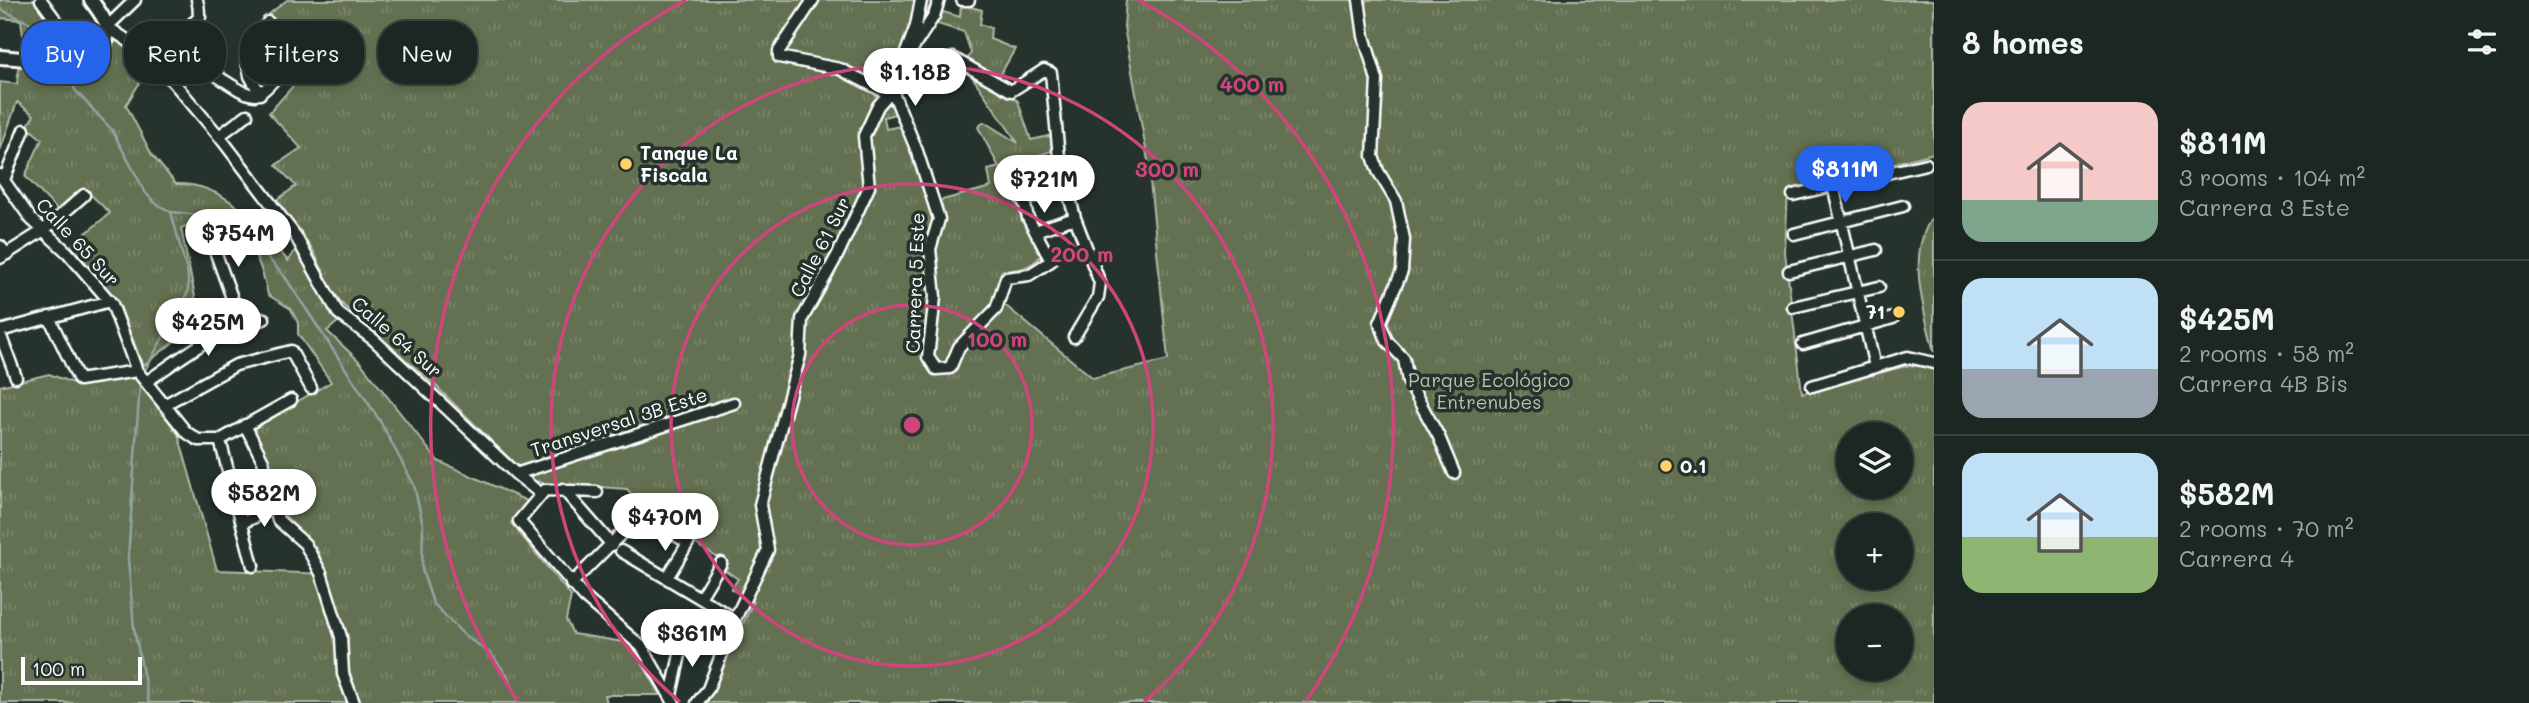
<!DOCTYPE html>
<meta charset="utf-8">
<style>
:root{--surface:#1c2622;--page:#29322f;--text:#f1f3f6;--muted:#a0a5a5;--line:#3a4340;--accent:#2563eb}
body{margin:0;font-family:Mali,sans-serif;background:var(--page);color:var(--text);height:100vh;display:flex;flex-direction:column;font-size:26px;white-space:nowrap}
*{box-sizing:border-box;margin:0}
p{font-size:23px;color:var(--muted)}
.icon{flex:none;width:38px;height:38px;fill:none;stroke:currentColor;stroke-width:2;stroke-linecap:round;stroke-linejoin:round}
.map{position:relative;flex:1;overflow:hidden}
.drawer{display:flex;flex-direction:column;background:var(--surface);width:595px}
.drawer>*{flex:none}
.guide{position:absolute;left:21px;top:21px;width:665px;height:63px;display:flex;gap:14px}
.buttons{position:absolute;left:1836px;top:422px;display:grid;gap:14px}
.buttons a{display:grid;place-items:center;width:77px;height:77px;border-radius:50%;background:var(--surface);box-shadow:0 4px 10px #0003,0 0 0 2px var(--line);font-size:35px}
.scale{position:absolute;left:21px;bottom:18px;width:121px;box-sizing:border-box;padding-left:7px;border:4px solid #fff;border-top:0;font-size:19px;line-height:24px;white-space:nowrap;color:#fff;-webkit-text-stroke:5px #26332d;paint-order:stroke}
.price{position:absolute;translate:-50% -60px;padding:0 16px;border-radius:24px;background:#fff;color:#222;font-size:23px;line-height:46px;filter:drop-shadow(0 2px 4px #0008)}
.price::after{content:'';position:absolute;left:50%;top:42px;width:21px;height:16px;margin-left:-10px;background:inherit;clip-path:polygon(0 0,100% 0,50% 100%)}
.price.active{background:var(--accent);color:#fff}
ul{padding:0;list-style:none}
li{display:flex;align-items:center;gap:21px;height:175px;padding:0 28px}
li+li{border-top:2px solid var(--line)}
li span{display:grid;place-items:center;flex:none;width:196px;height:140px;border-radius:21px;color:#555}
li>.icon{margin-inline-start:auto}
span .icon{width:84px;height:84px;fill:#fffc;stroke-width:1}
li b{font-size:30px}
h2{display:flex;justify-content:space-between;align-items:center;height:84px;padding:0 28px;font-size:30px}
.pill{padding:0 24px;border-radius:28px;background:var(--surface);box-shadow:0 4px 10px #0003,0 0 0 2px var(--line);font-size:24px;line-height:63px}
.pill.active{background:var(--accent);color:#fff}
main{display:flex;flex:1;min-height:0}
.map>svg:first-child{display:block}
</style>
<main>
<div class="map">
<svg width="1934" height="703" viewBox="0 0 1934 703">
<defs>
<pattern id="grass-tufts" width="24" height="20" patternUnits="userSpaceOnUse" patternTransform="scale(1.75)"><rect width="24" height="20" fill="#647051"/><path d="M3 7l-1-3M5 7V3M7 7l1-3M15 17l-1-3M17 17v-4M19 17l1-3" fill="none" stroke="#7b856b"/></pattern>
</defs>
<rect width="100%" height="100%" fill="#26332d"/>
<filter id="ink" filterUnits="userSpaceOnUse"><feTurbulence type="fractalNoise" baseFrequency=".0143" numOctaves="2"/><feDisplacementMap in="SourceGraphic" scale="14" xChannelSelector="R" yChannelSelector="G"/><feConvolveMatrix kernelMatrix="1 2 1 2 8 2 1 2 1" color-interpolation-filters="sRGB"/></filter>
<g filter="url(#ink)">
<path fill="url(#grass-tufts)" stroke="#b2b8a8" stroke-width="2" fill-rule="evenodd" d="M0,0H36L75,59L70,62L37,49L35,37L23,35L21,20L0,18Z
M287,0H934L887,79L899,113L884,117L886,129L901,126L915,153L931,203L991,187L988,170L999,167L978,127L984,122L1018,143L964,65L971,53L964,32L937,24L943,12L960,17L961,4L982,10L980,24L991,28L990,39L1015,49L995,84L1018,101L1031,140L1053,135L1055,150L1017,162L1021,200L1042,255C1030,268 1019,271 1003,270L994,296L1093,378L1168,360L1148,161L1124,27L1126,0H1934V153L1788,190L1785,252L1802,393L1910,365L1934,368V703H707L753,602L731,589L738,579L725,570L728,564L647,514L627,489L543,483L531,480L437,387L344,306L332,290L313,250L277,200L296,186L276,165L301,148L269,113L331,43L316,30L308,38L287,23L282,28L268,15ZM1848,434H1900V486H1848ZM1848,525H1900V578H1848ZM1848,616H1900V668H1848Z
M117,40L145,55L150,66L126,105L152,155L176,184C227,183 258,225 288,261L297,248L340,320L327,331L360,362L438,461L527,501L511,523L571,596L566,620L573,634L630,643L661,695H605L607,703H0V386L49,374L81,386L137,377L178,434L217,570L328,574L316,548L287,518L277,494L271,469L252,428L331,382L298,334V323L291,309L268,295C259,249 235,206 181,228L200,321L143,366L120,306L72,245L110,213L87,191L59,212L25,176L42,139L27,127L34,115L17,102L0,151V82L17,84L19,64L85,75Z
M1934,215V352C1924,311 1905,252 1934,215Z"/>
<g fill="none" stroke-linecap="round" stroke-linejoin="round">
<path stroke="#8fa6a4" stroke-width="2.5" d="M0,9L38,27L66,64
M69,73L75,90L112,130L145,192L155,203L171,212L220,217L239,225L285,277L380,421L414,485L423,525L422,570L433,603L463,634L491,654L507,675L519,703
M145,370L188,292V275L171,212
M140,382L128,559L134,628L149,703"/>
<defs>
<path id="minor" d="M41,0L88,64
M197,0C203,18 193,36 199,54C202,67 214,74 225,81C233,86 245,95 255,95C267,95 297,49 305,38
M813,0L779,51V57L840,69L887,93
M921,0L916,26L892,90L917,151L939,219L930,249L935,297L928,357L936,369L950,368L959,347L996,309L1006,278L1029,275L1051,261L1028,218L1018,176
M962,0H969
M1359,0L1364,36L1377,80L1373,156L1378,171L1396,201L1404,239L1402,271L1380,323L1387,341L1404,359L1408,381L1439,437L1454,473
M108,26L135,0
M109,28L152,57L219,136L295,235L338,313L374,340L516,474L541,494
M911,51L934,16L939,0
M152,57L200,17
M953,58L1011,91L1044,70L1051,73L1059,157L1075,218L1100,283L1098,297L1074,337
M260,94L250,76L246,56L268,22
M219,136L247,115
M0,175L31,219L68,253L112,304L137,371L186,432L198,440H220L291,400
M4,180L24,130
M1833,185L1875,367
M1793,195L1926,164
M1022,200L1067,186
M206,226L241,323
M1035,231L1075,218
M1794,234L1903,206
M0,246L7,254
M0,258L44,230L84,195
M1789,271L1876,250
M1793,307L1879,287
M49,317L79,380L137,371
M0,331L110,301
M0,334L16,377
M1803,344L1893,318
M146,382C184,356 219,327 264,319
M1812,386L1908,357L1934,363
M164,405L236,365L291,351L311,388
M245,425L263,461L278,520L305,544L321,573L341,637L343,674L354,703
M220,440L253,566
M516,474L734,403
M563,489L612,545
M597,492L545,490L519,521L584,597L642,647L674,703
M653,521L688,543L667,578
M242,523L274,508
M621,551L735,619
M571,584L642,513
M700,598L721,563
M671,695L684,637
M697,703L708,689L735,619L768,550L760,505L800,355L802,319L837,256L869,187L864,136L878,106L892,90"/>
<path id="tertiary" d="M0,57C11,58 22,58 33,61C61,67 83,78 102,49C115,29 103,17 91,0"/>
</defs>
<use href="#minor" stroke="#fff" stroke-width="15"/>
<use href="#tertiary" stroke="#fff" stroke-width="18"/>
<use href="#minor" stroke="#26332d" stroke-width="10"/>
<use href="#tertiary" stroke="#26332d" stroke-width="12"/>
</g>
</g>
<g fill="none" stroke="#ce467c" stroke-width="3.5">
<circle cx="912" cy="425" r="120"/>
<circle cx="912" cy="425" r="241"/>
<path d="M680 702A361 361 0 1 1 1144 702"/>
<path d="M518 701A481 481 0 0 1 686 0M1138 0A481 481 0 0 1 1306 701"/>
</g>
<g fill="#ffd166" stroke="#26332d" stroke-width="2.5">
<circle cx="626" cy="164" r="7"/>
<circle cx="1899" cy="312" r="7"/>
<circle cx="1666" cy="466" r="7"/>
</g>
<g text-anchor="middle" stroke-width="7" stroke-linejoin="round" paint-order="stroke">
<g font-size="19" font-weight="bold" fill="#fff" stroke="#26332d" text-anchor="start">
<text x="640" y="160">Tanque La<tspan x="640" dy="22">Fiscala</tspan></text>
<text x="1885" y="319" text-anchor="end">71</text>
<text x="1680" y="473">0.1</text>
</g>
<g font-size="19" fill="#fff" stroke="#26332d">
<text transform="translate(78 242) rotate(47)" y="7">Calle 65 Sur</text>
<text transform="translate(820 247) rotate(-63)" y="7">Calle 61 Sur</text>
<text transform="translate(915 283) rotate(-88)" y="7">Carrera 5 Este</text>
<text transform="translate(397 337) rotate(41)" y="7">Calle 64 Sur</text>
<text transform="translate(619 422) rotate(-18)" y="7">Transversal 3B Este</text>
</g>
<g font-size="19" fill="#b9bfb1" stroke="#26332d">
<text x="1489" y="387">Parque Ecológico<tspan x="1489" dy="22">Entrenubes</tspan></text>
</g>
</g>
<circle cx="912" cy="425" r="10" fill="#ce467c" stroke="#26332d" stroke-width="3.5"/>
<g font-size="21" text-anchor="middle" font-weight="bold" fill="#ce467c" stroke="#26332d" stroke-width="7" stroke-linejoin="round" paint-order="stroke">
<text x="1252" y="92">400 m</text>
<text x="1167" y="177">300 m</text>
<text x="1082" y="262">200 m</text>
<text x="997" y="347">100 m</text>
</g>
</svg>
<div class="buttons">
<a><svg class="icon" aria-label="layers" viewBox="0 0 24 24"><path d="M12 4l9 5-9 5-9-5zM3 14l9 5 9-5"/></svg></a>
<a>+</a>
<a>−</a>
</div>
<div class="scale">100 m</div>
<b class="price" style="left:915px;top:108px">$1.18B</b>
<b class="price active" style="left:1845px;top:205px">$811M</b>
<b class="price" style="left:1044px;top:215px">$721M</b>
<b class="price" style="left:238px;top:269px">$754M</b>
<b class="price" style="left:208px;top:358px">$425M</b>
<b class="price" style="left:264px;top:529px">$582M</b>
<b class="price" style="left:665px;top:553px">$470M</b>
<b class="price" style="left:692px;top:669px">$361M</b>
<div class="guide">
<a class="pill active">Buy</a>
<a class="pill">Rent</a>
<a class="pill">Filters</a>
<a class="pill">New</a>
</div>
</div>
<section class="drawer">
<h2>8 homes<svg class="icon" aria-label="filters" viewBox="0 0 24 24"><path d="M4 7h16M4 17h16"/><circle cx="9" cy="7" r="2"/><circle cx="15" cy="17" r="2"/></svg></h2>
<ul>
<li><span style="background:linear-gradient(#f6c9c9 70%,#7fa58c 0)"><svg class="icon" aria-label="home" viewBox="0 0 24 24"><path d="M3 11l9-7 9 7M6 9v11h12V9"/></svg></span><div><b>$811M</b><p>3 rooms · 104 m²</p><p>Carrera 3 Este</p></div></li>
<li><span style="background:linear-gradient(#bfe0f5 65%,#9aa5b1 0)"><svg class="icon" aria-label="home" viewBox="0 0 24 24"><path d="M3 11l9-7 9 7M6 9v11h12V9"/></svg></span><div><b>$425M</b><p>2 rooms · 58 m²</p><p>Carrera 4B Bis</p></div></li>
<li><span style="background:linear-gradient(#bfe0f5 60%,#8fb573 0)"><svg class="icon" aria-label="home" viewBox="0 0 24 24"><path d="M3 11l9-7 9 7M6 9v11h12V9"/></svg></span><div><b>$582M</b><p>2 rooms · 70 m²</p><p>Carrera 4</p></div></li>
</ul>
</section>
</main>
